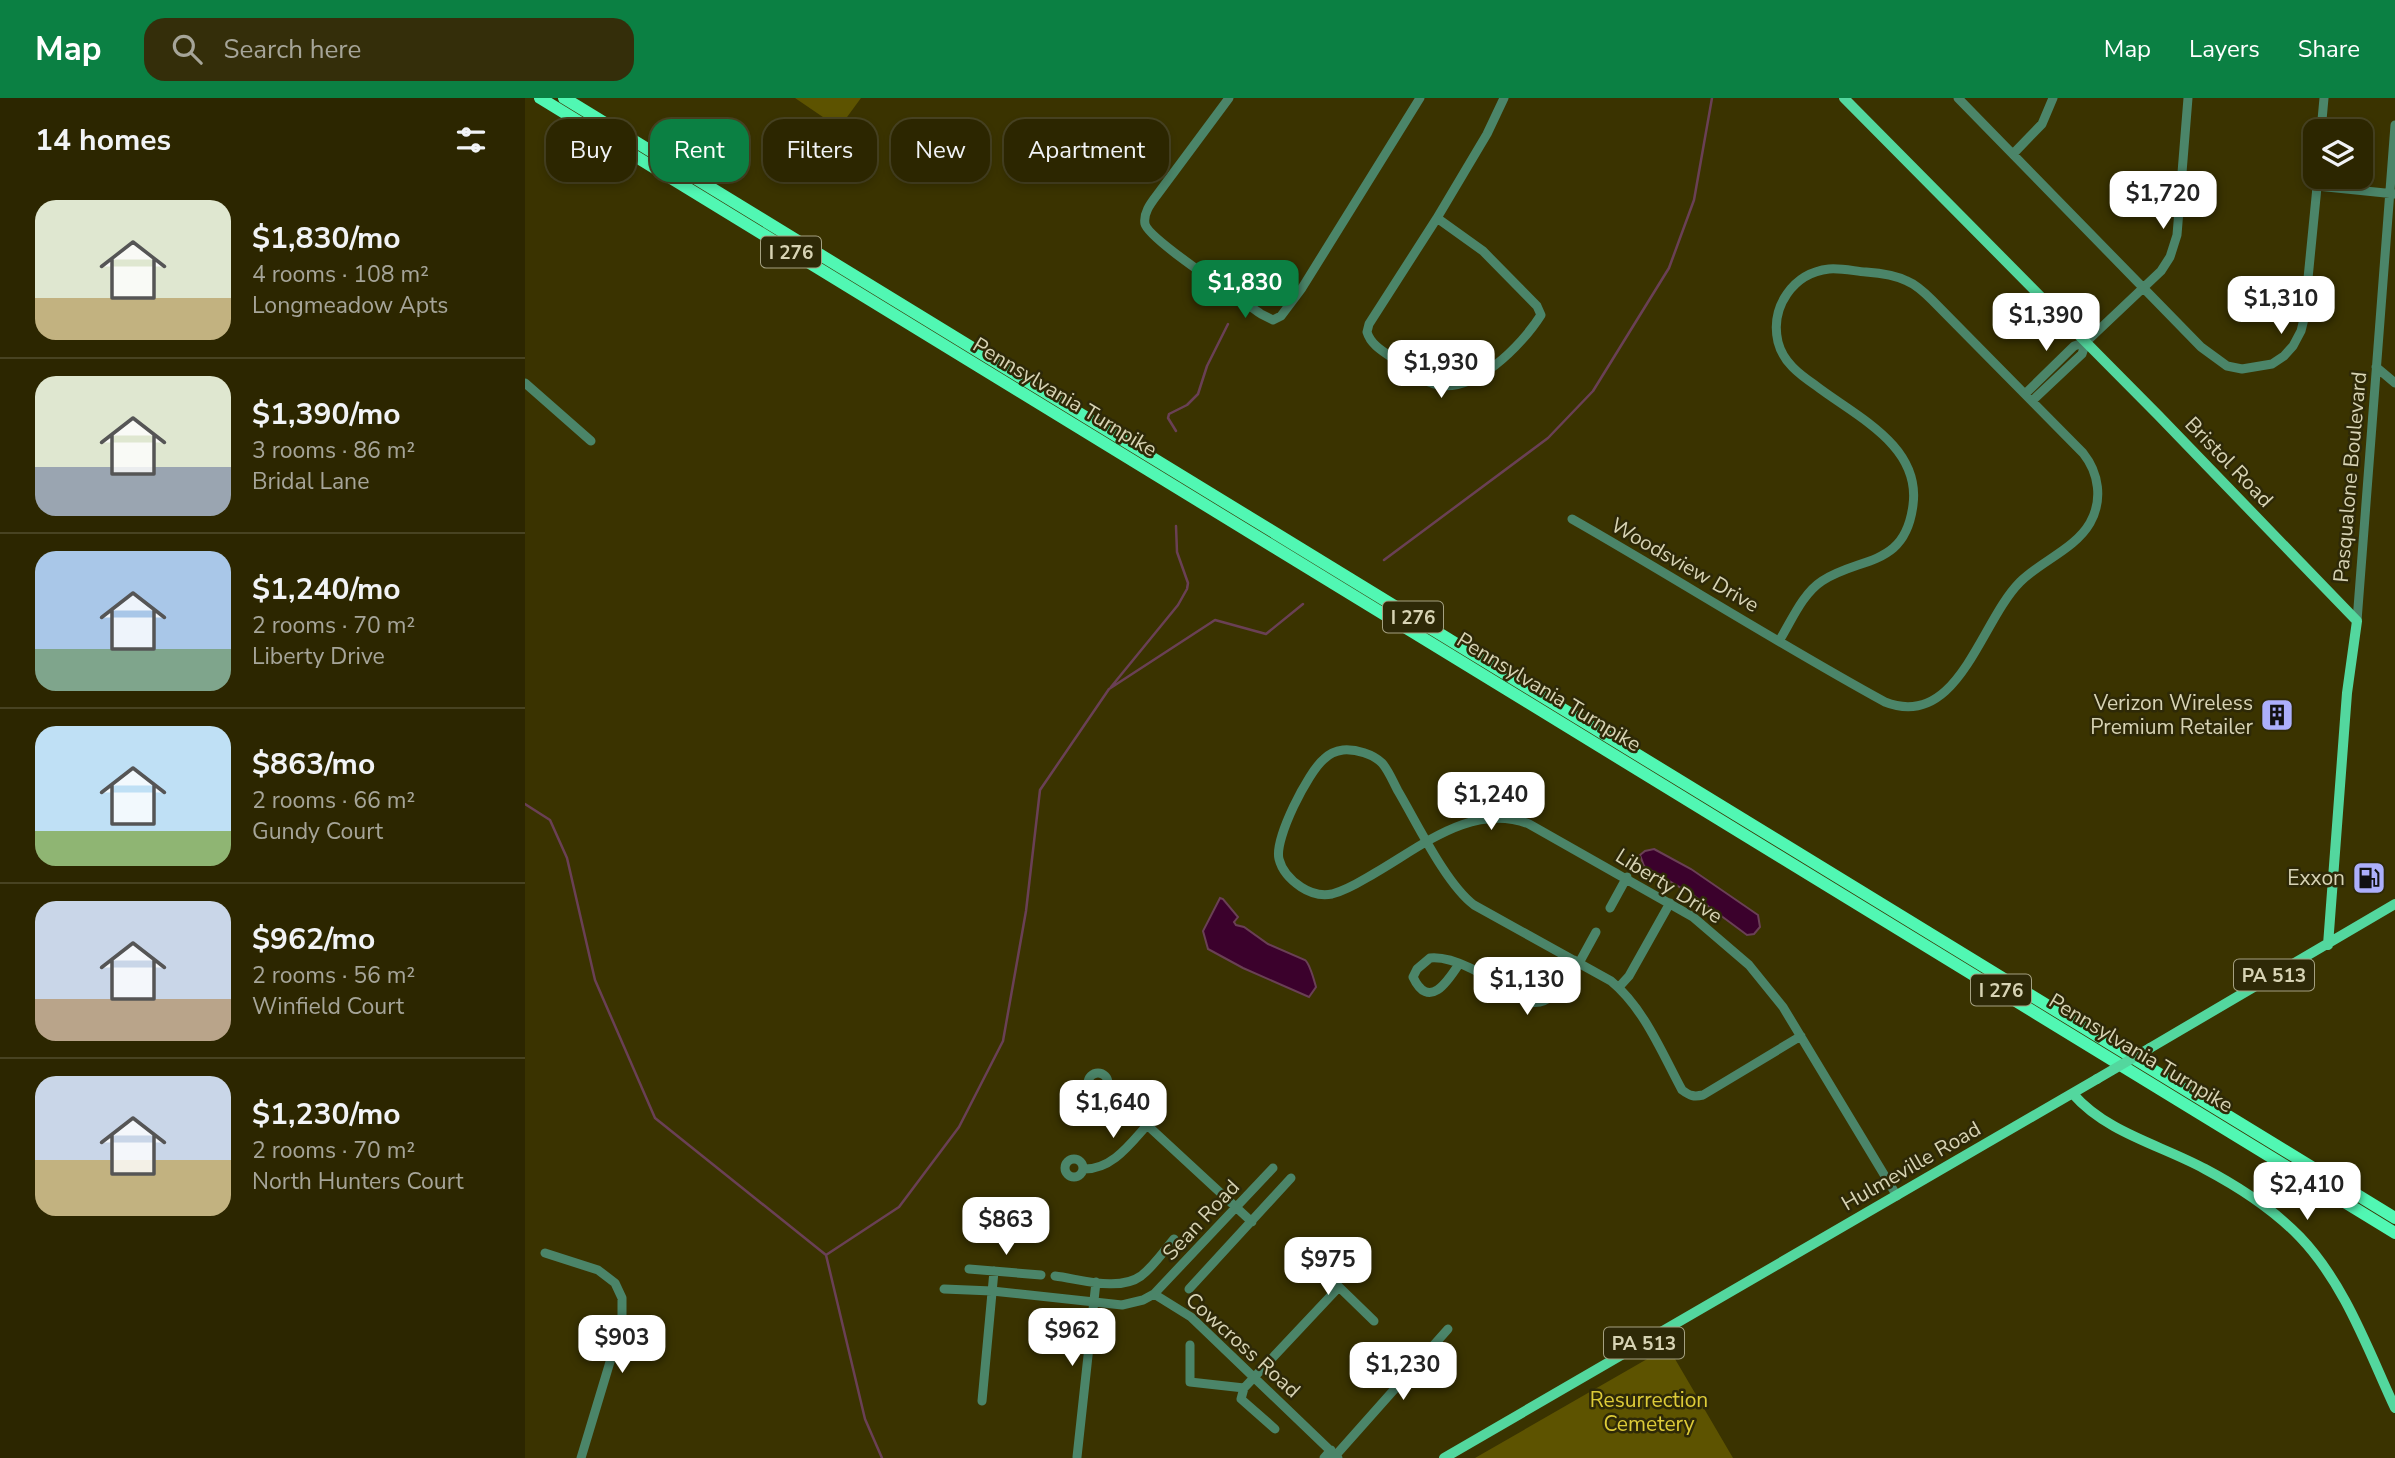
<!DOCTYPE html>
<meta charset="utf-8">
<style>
:root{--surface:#2c2600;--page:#342e0a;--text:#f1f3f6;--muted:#a6a599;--line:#484322;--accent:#0b8043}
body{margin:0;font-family:"Nunito Sans",sans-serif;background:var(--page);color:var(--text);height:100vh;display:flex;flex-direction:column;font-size:26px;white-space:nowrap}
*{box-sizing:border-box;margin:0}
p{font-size:23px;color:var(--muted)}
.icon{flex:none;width:38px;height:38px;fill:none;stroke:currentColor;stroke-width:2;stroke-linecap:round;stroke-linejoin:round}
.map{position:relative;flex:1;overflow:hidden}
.drawer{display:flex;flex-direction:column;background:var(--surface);width:525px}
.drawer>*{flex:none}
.guide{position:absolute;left:21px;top:21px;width:665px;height:63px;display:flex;gap:14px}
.controls{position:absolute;left:1778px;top:21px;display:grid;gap:14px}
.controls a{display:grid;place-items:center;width:70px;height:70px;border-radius:14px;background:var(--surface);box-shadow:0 4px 10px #0003,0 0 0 2px var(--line);font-size:35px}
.price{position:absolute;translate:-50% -60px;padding:0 16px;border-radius:14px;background:#fff;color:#222;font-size:23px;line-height:46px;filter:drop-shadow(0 2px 4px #0008)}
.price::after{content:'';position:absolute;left:50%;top:42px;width:21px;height:16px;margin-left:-10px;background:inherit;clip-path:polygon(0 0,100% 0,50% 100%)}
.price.active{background:var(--accent);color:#fff}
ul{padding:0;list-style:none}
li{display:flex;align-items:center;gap:21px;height:175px;padding:0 35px}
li+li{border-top:2px solid var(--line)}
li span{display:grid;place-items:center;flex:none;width:196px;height:140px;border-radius:21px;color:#555}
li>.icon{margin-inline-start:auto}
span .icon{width:84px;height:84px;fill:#fffc;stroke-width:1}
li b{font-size:30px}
h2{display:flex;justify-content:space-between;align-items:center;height:84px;padding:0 35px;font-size:30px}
.chip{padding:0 24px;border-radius:21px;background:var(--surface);box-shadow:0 4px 10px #0003,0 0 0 2px var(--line);font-size:24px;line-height:63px}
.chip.active{background:var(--accent);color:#fff}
header{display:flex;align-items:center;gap:42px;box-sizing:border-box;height:98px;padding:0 35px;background:var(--accent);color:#fff}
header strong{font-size:33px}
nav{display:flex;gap:38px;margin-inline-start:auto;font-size:24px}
.search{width:490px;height:63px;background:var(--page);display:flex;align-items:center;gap:18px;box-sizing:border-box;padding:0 24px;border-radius:21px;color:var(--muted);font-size:26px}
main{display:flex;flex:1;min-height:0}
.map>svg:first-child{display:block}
</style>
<header>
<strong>Map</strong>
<div class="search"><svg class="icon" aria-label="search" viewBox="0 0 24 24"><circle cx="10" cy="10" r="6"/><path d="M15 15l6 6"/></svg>Search here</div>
<nav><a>Map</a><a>Layers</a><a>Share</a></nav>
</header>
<main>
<section class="drawer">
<h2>14 homes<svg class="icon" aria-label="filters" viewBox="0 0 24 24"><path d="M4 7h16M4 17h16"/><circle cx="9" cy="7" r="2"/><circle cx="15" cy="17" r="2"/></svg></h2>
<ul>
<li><span style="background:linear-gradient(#dfe7d0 70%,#c2b280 0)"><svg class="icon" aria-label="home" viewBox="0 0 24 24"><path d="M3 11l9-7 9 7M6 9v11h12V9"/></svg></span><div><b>$1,830/mo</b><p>4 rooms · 108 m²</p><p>Longmeadow Apts</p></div></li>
<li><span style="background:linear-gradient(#dfe7d0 65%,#9aa5b1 0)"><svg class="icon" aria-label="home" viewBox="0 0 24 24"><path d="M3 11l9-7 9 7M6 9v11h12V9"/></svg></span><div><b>$1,390/mo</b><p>3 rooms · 86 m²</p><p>Bridal Lane</p></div></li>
<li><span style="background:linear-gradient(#a9c7e8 70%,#7fa58c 0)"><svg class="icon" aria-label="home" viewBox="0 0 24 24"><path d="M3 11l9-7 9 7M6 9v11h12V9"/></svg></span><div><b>$1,240/mo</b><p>2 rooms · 70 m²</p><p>Liberty Drive</p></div></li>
<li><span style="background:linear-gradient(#bfe0f5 75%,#8fb573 0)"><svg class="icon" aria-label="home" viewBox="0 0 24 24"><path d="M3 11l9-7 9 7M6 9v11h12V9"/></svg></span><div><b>$863/mo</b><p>2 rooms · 66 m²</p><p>Gundy Court</p></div></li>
<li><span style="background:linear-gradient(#c9d6e8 70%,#b9a48a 0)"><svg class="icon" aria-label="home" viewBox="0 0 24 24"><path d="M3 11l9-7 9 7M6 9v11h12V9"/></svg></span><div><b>$962/mo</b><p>2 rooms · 56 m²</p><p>Winfield Court</p></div></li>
<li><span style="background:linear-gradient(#c9d6e8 60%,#c2b280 0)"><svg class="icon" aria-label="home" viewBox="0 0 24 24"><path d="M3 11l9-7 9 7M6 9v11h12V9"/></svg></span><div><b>$1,230/mo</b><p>2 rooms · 70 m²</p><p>North Hunters Court</p></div></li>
</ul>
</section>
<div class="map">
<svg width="1870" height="1360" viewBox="0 0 1870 1360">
<rect width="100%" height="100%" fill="#3a3300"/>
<path fill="#5d5300" d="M270,0H336L314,30Z
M1143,1249L1208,1360H950Z"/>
<path fill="#3b012c" stroke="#6a4055" stroke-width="2" d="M1129,751L1166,771L1233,817L1235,829L1229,836L1222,837L1168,797L1119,768L1115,757L1120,753Z
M695,800L698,801L713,819L709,824L711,827L719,829L743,846L780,862C785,866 789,882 791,889L784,899L718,870L683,851L678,833Z"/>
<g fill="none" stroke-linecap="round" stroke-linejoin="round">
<path stroke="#6a4055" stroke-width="2.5" d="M651,333L643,320L644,316L662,307L673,296L682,268L703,226
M859,462L1023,340L1068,293L1144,170L1169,102L1187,0
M586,589L653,507L662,491L663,485L652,454L651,428
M0,706L25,722L42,760L70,882L130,1020L301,1157L340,1321L357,1360
M301,1157L374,1109L434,1029L478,943L501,813L515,692L584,591L690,522L741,536L778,506"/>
<path stroke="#4b8569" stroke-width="9" d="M704,0L632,97C626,105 618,115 620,126C624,142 717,202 736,216L748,222L756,218L777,190L895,0
M1433,0L1676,249L1702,268L1717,271L1747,266L1759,258L1768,248L1776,233L1779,221L1793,79
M1796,33L1799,0
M1488,56L1517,26L1528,0
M1792,88L1870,96
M912,120L958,153L1012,208L1016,217C997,247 948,298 909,286C895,282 884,271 872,263C861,255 846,248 842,234L844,226Z
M912,120L962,36L979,0
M1851,269L1870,285
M0,285L66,343
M1500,296L1549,248L1561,244
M1507,303L1557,256L1561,244L1636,173L1645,159L1652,137L1663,0
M1047,421C1152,481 1254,546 1360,604C1433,633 1455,524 1495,484C1516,463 1550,451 1565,425C1578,402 1574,375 1558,355L1407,202C1400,195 1392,187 1382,183C1370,177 1355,175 1341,174C1329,173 1316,170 1304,171C1268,175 1245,209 1253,244C1258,264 1274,276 1290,287C1330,318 1396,347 1388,407C1380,470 1335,458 1297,483C1277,496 1266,524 1254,543
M1832,523L1870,27
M1085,810L1102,779
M1054,865L1071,834
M934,866C923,883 904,913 888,879L892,871L905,860C935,857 977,889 1003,904C1030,909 1038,882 1049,862
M1094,889L1104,878L1145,805
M1276,938L1178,997C1169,999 1165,998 1157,992C1137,955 1119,910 1086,883L949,807C921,786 892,725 873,693C868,684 864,673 857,665C848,656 831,651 818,652C810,653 804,656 799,661C783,674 749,741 754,761C757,773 767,783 776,789C785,795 796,798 807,796C823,792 836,783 850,775C897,748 948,704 1004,726L1168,819L1224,867L1258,909L1372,1098
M563 985a10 10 0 1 1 20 0a10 10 0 1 1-20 0Z
M582,990L727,1124
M540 1070a9 9 0 1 1 18 0a9 9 0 1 1-18 0Z
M558,1071C587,1072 605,1046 623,1026
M777,1153L849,1223
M20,1155L73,1172L90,1185L97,1200V1219L91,1244L56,1360
M444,1171L516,1177
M530,1178C555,1181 594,1194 616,1178C629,1168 639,1153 649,1141
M419,1191L467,1193L597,1207L618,1202L629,1196L666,1219L813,1360
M664,1191L766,1080
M629,1196L748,1070
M665,1247V1284L719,1290L814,1189
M719,1290L716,1301L750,1331
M457,1303L469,1173
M811,1357L923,1231
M552,1359L571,1184
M799,1360L806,1352"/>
<path stroke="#53d79e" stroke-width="10" d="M1319,0L1633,317L1832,523L1822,595L1803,847
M1625,950L1870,806
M1548,996C1582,1035 1636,1047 1680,1071C1714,1089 1748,1111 1775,1139C1820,1186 1843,1252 1870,1310
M919,1360L1572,981"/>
<path stroke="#51f7b3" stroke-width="12" d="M15,0L1870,1135
M39,0L1870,1120"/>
<path stroke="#53d79e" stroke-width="10" d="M1572,981L1625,950"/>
</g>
<defs>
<symbol id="building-square" viewBox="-11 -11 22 22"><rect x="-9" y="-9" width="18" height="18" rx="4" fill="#acaffb" stroke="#2e2907"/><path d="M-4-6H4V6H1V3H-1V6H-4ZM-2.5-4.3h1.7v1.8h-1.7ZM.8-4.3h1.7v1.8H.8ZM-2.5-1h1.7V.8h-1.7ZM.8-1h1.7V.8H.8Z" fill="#111"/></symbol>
<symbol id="fuel-square" viewBox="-11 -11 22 22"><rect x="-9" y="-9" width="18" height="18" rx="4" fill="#acaffb" stroke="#2e2907"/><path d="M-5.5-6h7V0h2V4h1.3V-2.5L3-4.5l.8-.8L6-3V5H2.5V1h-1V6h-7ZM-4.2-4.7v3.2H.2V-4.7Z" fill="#111"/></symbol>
</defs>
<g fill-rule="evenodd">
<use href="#building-square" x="1733" y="598" width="38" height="38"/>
<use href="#fuel-square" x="1825" y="761" width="38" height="38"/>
</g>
<g text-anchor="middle" stroke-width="5" stroke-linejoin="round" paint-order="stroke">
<g fill="#2e2907" stroke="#a4a080" stroke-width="2">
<rect x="236" y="138.5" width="60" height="31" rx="5"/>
<rect x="858" y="503.5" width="60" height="31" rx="5"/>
<rect x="1709" y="861.5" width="80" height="31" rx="5"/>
<rect x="1446" y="876.5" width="60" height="31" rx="5"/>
<rect x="1079" y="1229.5" width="80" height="31" rx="5"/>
</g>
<g font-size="19" font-weight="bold" fill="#d7d3b4">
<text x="266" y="161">I 276</text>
<text x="888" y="526">I 276</text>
<text x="1749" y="884">PA 513</text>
<text x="1476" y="899">I 276</text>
<text x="1119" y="1252">PA 513</text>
</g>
<g font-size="21" fill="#d7d3b4" stroke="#2e2907">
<text transform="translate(540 299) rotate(31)" y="7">Pennsylvania Turnpike</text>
<text transform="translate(1704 364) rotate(46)" y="7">Bristol Road</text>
<text transform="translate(1825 379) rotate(-85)" y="7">Pasqualone Boulevard</text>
<text transform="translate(1160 467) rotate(30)" y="7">Woodsview Drive</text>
<text transform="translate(1024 594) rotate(31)" y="7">Pennsylvania Turnpike</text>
<text transform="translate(1144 788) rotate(32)" y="7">Liberty Drive</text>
<text transform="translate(1616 955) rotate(31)" y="7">Pennsylvania Turnpike</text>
<text transform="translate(1386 1068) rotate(-30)" y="7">Hulmeville Road</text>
<text transform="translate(676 1122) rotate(-47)" y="7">Sean Road</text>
<text transform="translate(718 1247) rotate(42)" y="7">Cowcross Road</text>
</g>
<g font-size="21" fill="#d7d3b4" stroke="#2e2907" text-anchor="end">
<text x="1728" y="612">Verizon Wireless<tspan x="1728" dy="24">Premium Retailer</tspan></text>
<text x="1820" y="787">Exxon</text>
</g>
<g font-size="21" fill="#ddcb38" stroke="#2e2907">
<text x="1124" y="1309">Resurrection<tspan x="1124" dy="24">Cemetery</tspan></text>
</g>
</g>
</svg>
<div class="controls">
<a><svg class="icon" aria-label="layers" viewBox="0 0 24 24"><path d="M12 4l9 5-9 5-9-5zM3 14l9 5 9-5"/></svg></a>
</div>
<b class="price" style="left:1638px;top:133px">$1,720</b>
<b class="price active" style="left:720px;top:222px">$1,830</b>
<b class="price" style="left:1756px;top:238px">$1,310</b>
<b class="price" style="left:1521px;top:255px">$1,390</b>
<b class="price" style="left:916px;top:302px">$1,930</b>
<b class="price" style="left:966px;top:734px">$1,240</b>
<b class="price" style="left:1002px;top:919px">$1,130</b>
<b class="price" style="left:588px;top:1042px">$1,640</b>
<b class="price" style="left:1782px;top:1124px">$2,410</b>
<b class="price" style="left:481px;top:1159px">$863</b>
<b class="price" style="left:803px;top:1199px">$975</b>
<b class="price" style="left:547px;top:1270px">$962</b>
<b class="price" style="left:97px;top:1277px">$903</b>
<b class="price" style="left:878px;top:1304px">$1,230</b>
<div class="guide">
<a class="chip">Buy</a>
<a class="chip active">Rent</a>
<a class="chip">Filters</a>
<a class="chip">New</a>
<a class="chip">Apartment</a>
</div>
</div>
</main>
